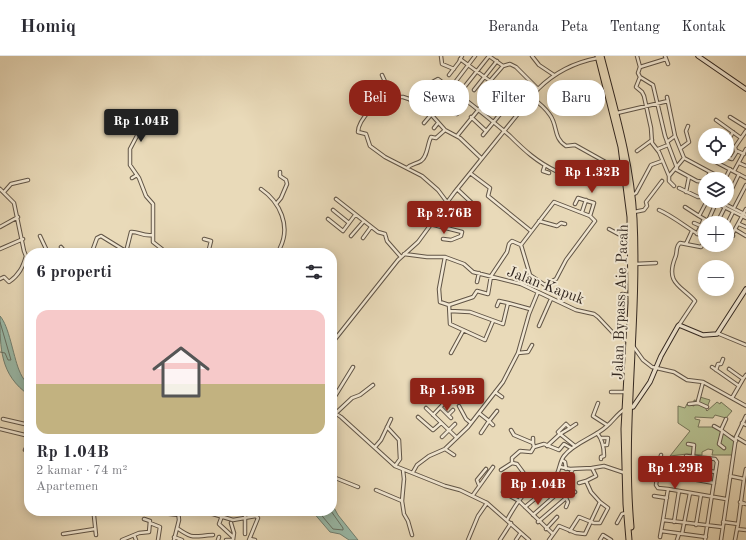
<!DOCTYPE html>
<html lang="id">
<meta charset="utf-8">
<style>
:root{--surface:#fff;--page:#f7f7f7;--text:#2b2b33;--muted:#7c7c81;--line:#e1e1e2;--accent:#8f2418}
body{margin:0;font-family:"Old Standard TT",serif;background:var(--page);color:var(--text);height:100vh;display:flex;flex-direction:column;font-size:15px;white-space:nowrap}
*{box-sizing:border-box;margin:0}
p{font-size:13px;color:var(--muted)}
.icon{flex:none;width:22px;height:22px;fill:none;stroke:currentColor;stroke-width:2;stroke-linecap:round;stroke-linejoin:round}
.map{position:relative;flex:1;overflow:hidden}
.drawer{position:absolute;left:24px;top:192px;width:313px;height:268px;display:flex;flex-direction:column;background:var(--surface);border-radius:16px;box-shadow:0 2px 10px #0003}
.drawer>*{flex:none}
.top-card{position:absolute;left:349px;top:24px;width:337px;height:36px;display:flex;gap:8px}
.controls{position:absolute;left:698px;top:72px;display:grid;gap:8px}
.controls a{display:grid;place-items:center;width:36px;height:36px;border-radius:50%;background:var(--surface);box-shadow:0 2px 10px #0003;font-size:20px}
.price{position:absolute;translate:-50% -34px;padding:0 9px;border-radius:4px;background:var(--accent);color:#fff;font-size:13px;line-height:26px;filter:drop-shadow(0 1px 2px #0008)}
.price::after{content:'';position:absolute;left:50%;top:24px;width:12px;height:9px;margin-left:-6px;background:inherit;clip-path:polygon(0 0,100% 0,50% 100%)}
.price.current{background:#222;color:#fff}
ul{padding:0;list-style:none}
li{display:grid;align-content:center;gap:8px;height:212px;padding:0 12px}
li span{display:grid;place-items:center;height:124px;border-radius:12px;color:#555}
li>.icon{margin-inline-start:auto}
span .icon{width:72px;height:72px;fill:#fffc;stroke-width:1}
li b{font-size:17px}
h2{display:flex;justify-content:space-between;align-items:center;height:48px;padding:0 12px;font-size:17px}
.chip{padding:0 14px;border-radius:16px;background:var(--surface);box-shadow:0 2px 10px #0003;font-size:14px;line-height:36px}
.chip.current{background:var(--accent);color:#fff}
header{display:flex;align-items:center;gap:24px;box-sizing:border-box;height:56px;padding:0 20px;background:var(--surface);border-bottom:1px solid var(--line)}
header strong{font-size:19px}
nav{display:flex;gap:22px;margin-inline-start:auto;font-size:14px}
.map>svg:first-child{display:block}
</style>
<header>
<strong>Homiq</strong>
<nav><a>Beranda</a><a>Peta</a><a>Tentang</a><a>Kontak</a></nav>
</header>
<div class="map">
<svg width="746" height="484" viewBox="0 0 746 484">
<rect width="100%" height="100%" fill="#e9dab9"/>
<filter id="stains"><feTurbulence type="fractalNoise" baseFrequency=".005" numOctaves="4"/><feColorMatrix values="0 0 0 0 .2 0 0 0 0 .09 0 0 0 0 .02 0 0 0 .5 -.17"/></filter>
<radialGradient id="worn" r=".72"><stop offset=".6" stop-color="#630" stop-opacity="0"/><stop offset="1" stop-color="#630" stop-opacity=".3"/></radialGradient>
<path fill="#b5c090" stroke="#747458" d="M700,341L710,344L706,354L707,355L717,346L720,348L721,346L732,355L726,362L715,359L713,362L695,361V363L700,364L698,371H713L737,382L734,399H712L713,394L708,393L702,396V399L687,398L670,400L690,375L678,367V350L685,352L687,348L694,350V344L699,345Z"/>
<path fill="#9ba" stroke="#708073" d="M0,260C9,270 13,299 19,314C23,325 29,326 29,339C0,319 0,292 0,260Z
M332,448L338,459L358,484H349L340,478L330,476L312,455H332Z"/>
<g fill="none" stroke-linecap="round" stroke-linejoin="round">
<path stroke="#667165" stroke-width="1" d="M0,266L11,304H8L5,297L0,296
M318,455L333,473L343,474V472L331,455"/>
<defs>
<path id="street" d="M441,0L442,8L454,13
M489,0L503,10L510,8L516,11L538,33
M532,0L539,9L554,19
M637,0L640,11
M665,0L668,8
M460,3L490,25L503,10
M666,3L640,11L638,17L640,21L653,29L665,80L677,112
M382,19L387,30L396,41H403L421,47L445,74L460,82L481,102
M449,19L459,6L462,0
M640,21L636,31L642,36L644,40L651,72L652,87L659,96L669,120V125L674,130
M450,33L475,0
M462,34L489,0
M474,34L497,5
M392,37C380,42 358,63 358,76L366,78L370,90L385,101L422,120L438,134L447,146
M531,41C538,46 546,53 550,59C558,70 553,82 566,90L575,89L609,108L623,112
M667,41L675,80L684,102
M410,44L425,30L438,23C462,41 487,60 510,80C524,94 537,106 556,115
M451,56L457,58L465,44
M617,57L668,45
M471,61L486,75
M730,61L746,71
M716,64L741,82
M424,67L430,60
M434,72L438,67
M140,74L130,93V109L139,122L146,140L153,148V186L167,197
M483,79L501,57
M457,80L488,42
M667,86L675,80
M727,86L733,76
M681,92L689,86L686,75L688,70
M658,93L668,89
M637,95L652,84
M736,95L735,91L746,75
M710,101L712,104L746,122
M726,101L732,103L737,95L744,98
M739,107L746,110
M545,109L543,115L549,117
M407,112C411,108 416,108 421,105C428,100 427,89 431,81L436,82L445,74
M675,113L697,125L705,126
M734,115L746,93
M470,117L490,132L488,140L531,175
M669,120L684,102L710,116
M132,122L137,119
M707,123L710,116L724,123
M725,123L730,113
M679,132L698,141H705
M0,133L14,147L24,195L26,200L29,201
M261,133C280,146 291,170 280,192L284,197
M457,133L474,149
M4,136L11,128L28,124
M686,136L689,121
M632,139L636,137L651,109L662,105
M336,143L378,176L385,178L387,185L401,201
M727,143L739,118
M707,145L699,160L711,167
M719,145L746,159
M716,147L746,162
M276,148L281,142L287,128L286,124L280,120V116
M575,148L578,142L594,147L590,160
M685,151L699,160
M734,152L746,129
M333,154L349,167
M659,154C675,161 689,174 705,182
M582,156L586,144
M634,156L644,154L647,150L646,146L662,125
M328,163L343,175L355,159
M539,165L557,170L561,167L565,168
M708,165L716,147L713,145
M694,167L701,170
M717,167L725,151
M430,168L462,176L461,180L451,184L443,183
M727,168L733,156
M739,168L746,171
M0,171L18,161
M609,173L622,180L630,179
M736,174L746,180
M727,177L733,180
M697,178L704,163
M40,180L48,197
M351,180L364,165
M363,182L371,171
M204,183L211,185L208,197
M686,188L692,175
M727,188L746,153
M712,189L721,193
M61,191L66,197
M0,193L23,183
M93,193L97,182L101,180L127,196
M126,196L131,176C138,175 143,181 153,179
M404,198L427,201H445L464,208L473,216L521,228L576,254L594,258L598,261L615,279L628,285
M445,201L439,233L440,246L449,249L450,268L485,284L493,265
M635,208L656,207
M624,214H631
M0,223L4,221L9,226C19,219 23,211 26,200
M477,226L479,217
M521,228L530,219
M622,238L630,239
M449,249L473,241L477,235L488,238L491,220L507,196L509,188L512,185L521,189L554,146L590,160L595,165L566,204L556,223L545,229L530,219L521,189
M497,250L499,245L508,247
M450,255L470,256L503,268L508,247L530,253
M679,269L695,245C682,230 665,228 675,202C678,196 675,191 680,187L701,191L705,185
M539,270L551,243
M717,277L746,289
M332,287L398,204L418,186L454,137L538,33C554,17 576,6 598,2
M633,290L643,304L652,311L674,316L687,324L703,326L746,350
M451,297L463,275
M518,297L528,296L532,289
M620,300H627
M712,311L739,330
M729,313L743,323L732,342
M620,314L626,316
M716,314L718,308H721L723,303
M743,323L746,319
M703,326L698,345V347L707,351
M495,336L502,341
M611,336H625
M332,345L353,311
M598,347L593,360L607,369
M689,348L698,347
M459,350L466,363L471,367
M426,352L456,381
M441,352L451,362
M332,355L341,361L395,410L445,430L460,434L487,447L478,460L468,484
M336,357L352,342L360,339L373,329
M479,357L489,365L481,377
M433,359L449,342
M448,359L453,354
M418,361L433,374L441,367
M3,363L29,369
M726,363L721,374L736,385
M742,367L746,369
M493,369L489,365L497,355
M714,370L721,374
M387,371L399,384L400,403L395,410
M570,372L576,368
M0,373L29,380
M511,374L514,379L533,387L534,391
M722,376L719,388L724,392
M597,377C603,384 604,391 604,400L601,401V403
M442,381L455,368
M736,381L746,387
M533,382V387
M602,382H608L607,389H603
M688,388L694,389L693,400
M547,390L560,378L570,372L566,368L558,376L560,378L575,390
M375,391L381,384L391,363
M445,393L454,399
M25,394L29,386
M686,400L715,403L717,406L705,484
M562,404L565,406L566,413
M659,406L661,399
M332,412L334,415L333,421L358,431
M592,412L604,410L625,417
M403,414L404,423L402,445L404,458L408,465L412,479
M501,414L512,407
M413,416L417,409L429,400L445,393L468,371L503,326L518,297L529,258L538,236
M715,416L659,406L656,429L658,432L668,433L663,464L722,471
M658,417L714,427
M730,420L744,423L738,468
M556,421L575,436
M744,423L746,413
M579,427L586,425
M507,428L503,436L519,445L553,478
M564,428L573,413
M479,429L477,424L486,413
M534,431L517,408L512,407V402L520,395L531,396L534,391L544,388L559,394L564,388L571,392
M668,433L726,443
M376,434L402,445
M561,438L567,430
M473,439L493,411
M654,440L667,442
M566,442L568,446L566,451
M740,446L746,448
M487,447L529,484
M525,451L542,437
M96,455L94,460L96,479
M145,455L179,459
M192,455L213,458L233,464L256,460L258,462L249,484
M533,459L559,436
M222,460L219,468L233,481
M245,461V478
M507,464C512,455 525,432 535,431L542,437C547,431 554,425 557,418C560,412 560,405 564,400C575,386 594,382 607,370C614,364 617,358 625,353
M538,466L566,442L550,428
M674,466L679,435
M723,466L738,468L737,473
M150,467L160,471L158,484
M617,467L622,458L626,457
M696,469L701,439
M177,472C194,484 193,480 213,479
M546,473L557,461
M570,475L579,461L594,467H600L608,452L600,446
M661,475L706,481
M63,478L95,473
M682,478L690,437
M134,479L136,484
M174,481L182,484
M660,481L663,464
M250,483L255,484
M122,484L139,477L149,476L150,465L144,463
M174,484L179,464L178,455
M218,484L219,481
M226,484H233L234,477L231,467
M500,484L511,467
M516,484L520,478
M549,484L559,470L576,477L585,478L600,446L591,436L586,425L596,420L592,412L570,413L560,411
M600,484L603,479L611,484
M677,484L679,478
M721,484L736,381L746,360
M735,484L737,473L746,474"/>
<path id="secondary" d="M698,0L746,33
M628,351H633L650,326L661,300L678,270L679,269L703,279L717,278L746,233"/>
<path id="highway" d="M598,0L621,91L630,161L631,247L624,373L626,448L629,484
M601,0C615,54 631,107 634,163C639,266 622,368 631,471"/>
</defs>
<use href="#street" stroke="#605446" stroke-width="4.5"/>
<use href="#secondary" stroke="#322720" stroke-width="5.5"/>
<use href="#highway" stroke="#322720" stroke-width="7"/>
<use href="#street" stroke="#f1e7d2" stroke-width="2.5"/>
<use href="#secondary" stroke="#f1e7d2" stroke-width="3.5"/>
<use href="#highway" stroke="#e9dab9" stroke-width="5"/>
</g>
<g text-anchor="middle" stroke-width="4" stroke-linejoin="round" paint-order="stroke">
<g font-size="15" fill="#322720" stroke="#f1e7d2">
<text transform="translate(546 229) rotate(21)" y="5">Jalan Kapuk</text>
<text transform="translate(620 246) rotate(-88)" y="5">Jalan Bypass Aie Pacah</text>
</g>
</g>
<rect width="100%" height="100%" filter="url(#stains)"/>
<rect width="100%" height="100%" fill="url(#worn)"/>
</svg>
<div class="controls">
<a><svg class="icon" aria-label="locate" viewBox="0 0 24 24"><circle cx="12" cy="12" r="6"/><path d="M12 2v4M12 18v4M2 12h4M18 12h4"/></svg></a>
<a><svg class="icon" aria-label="layers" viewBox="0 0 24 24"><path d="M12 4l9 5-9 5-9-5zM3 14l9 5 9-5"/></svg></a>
<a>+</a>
<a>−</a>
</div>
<b class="price current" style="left:141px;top:87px">Rp 1.04B</b>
<b class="price" style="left:592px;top:138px">Rp 1.32B</b>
<b class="price" style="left:444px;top:179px">Rp 2.76B</b>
<b class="price" style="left:447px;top:356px">Rp 1.59B</b>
<b class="price" style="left:675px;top:434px">Rp 1.29B</b>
<b class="price" style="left:538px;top:450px">Rp 1.04B</b>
<div class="top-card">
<a class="chip current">Beli</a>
<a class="chip">Sewa</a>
<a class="chip">Filter</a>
<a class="chip">Baru</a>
</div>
<section class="drawer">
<h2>6 properti<svg class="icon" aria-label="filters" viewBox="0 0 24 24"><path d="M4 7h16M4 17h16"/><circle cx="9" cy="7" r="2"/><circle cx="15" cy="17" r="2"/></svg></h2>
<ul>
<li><span style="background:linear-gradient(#f6c9c9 60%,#c2b280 0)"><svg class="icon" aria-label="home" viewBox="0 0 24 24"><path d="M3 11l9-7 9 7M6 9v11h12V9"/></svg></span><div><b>Rp 1.04B</b><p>2 kamar · 74 m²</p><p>Apartemen</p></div></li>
</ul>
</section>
</div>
